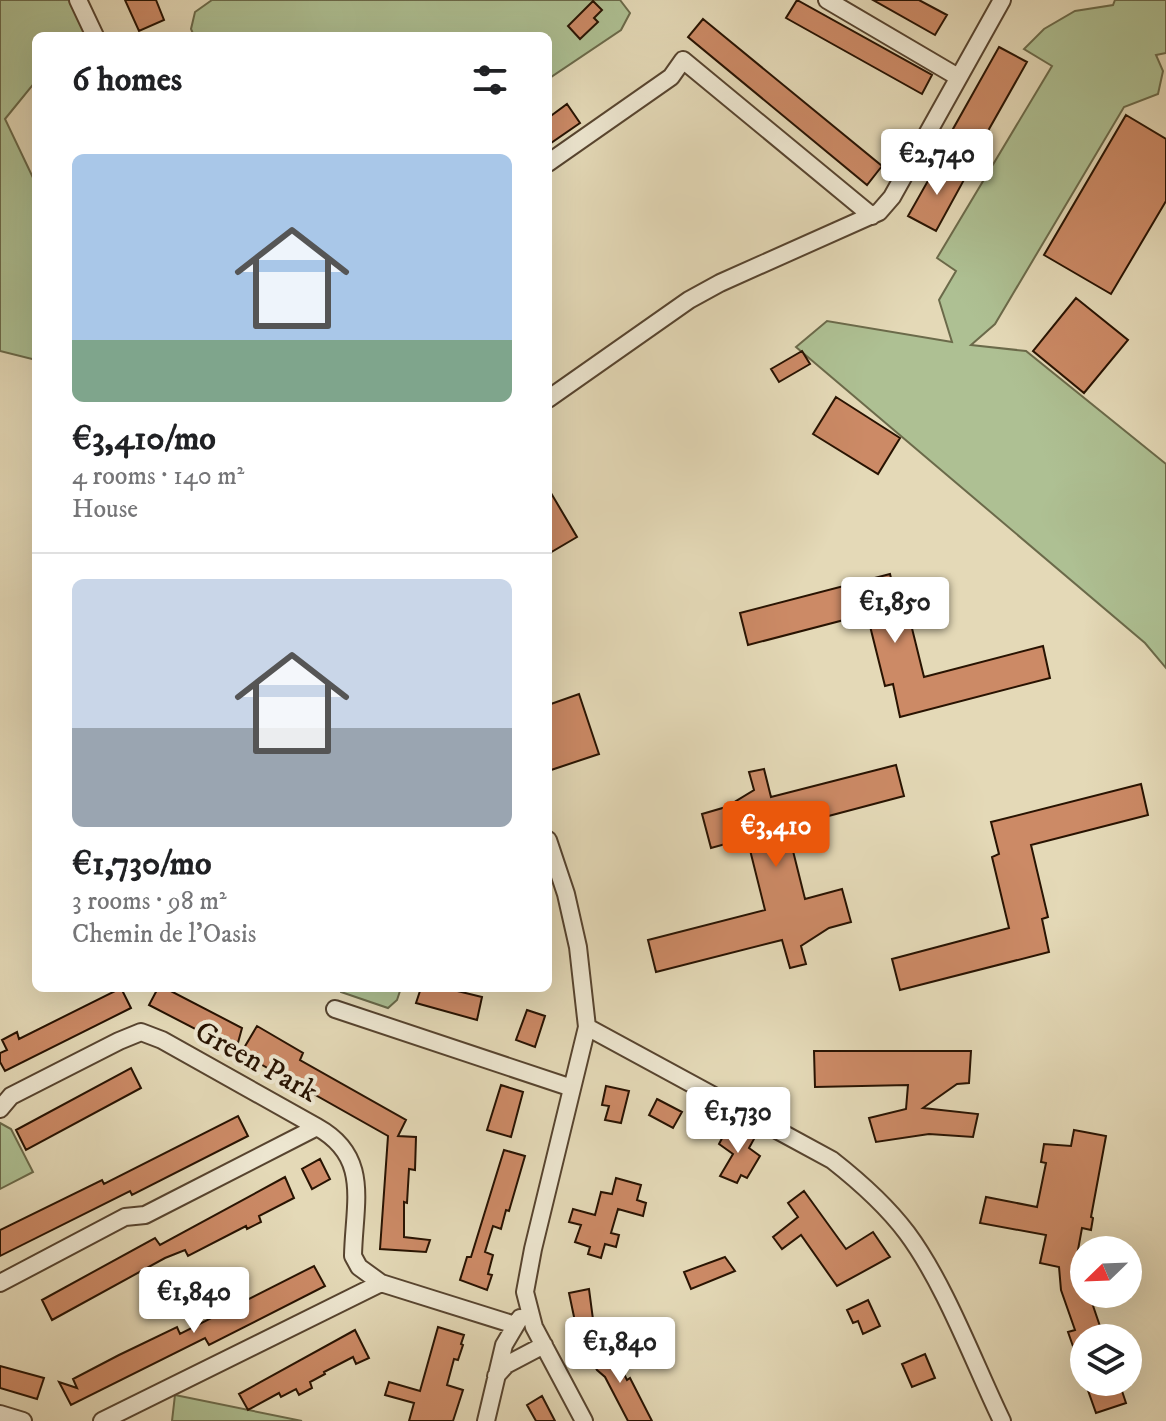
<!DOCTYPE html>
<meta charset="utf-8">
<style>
:root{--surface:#fff;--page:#f2f2f2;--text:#202124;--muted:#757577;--line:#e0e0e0;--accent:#ea580c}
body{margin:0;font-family:"IM FELL DW Pica",serif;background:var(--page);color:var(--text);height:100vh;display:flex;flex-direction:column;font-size:30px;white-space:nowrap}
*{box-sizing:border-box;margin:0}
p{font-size:26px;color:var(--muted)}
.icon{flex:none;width:44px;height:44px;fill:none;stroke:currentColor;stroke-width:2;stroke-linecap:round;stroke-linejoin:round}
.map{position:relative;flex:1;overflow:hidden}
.panel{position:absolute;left:32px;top:32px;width:520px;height:960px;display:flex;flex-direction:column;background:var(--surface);border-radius:12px;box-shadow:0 8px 32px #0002}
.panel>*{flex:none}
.needle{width:52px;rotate:247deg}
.tools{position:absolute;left:1070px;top:1236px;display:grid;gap:16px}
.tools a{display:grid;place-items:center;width:72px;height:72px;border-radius:50%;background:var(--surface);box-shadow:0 8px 32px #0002;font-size:40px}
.price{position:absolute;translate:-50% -68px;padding:0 18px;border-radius:8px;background:#fff;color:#222;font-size:26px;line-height:52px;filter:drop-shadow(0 2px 4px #0008)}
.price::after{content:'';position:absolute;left:50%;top:48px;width:24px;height:18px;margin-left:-12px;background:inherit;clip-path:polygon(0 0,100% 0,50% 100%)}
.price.active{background:var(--accent);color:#fff}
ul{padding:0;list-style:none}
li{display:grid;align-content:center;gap:16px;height:424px;padding:0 40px}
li+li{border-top:2px solid var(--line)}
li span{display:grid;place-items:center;height:248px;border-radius:12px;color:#555}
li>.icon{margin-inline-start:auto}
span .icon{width:144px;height:144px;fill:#fffc;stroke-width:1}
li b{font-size:34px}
h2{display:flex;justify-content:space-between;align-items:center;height:96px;padding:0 40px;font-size:34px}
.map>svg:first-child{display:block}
</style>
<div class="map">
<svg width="1166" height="1421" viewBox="0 0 1166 1421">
<rect width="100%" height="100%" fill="#e4d9b7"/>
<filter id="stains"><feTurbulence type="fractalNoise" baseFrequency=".0025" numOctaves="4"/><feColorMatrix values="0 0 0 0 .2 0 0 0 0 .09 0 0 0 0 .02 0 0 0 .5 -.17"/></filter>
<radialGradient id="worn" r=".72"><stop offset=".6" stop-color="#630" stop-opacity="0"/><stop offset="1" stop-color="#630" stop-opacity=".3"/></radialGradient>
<path fill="#aec093" stroke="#6b6a4a" stroke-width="2" d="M0,0H78L95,36H36V81L5,119L36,184V360L0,351Z
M212,0H620L630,13L621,30L548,79V36H194L191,29L195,12Z
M1115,0H1166V53L1156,55L1163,71L1158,94L1124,107L995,324L971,345L1026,351L1166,464V668L1145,643L796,347L827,321L952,342L939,300L956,271L937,258L1052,66L1024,49L1044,29L1075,11L1113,5Z
M341,988H401L397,1000L388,1008L341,992Z
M0,1123L11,1129L33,1172L0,1189Z
M175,1395L302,1421H172Z"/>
<path fill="#cc8a66" stroke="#281302" stroke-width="2" d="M125,0H156L164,20L139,31Z
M797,0L932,75L922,94L786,18Z
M873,0H919L947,15L935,35Z
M593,1L602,10L594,18L598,22L580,39L568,26Z
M703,19L882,166L867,185L688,37Z
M999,47L1027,62L980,145L953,129Z
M567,104L580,123L548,145V118Z
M1126,115L1166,139V201L1111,294L1044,255Z
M938,163L965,178L936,231L908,216Z
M1076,298L1128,340L1084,393L1033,351Z
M802,351L810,364L779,382L771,369Z
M836,397L900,438L878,474L813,434Z
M548,488L577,537L548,554Z
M890,574L898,607L906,604L924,677L1043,646L1050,678L900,717L893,684L885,686L867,614L748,645L740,613Z
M579,694L599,754L548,771V705Z
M896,765L904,796L787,827L805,899L842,889L851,922L829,928L801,946L806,964L790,968L782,940L656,972L648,940L765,910L747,838L711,848L702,814L726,807L754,790L749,772L764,769L771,797Z
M1141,784L1148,815L1031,845L1048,917L1042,919L1049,952L900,990L892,959L1009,928L992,857L999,854L991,822Z
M121,988L131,1008L5,1071L0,1062V1053L7,1050L2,1040L17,1032L19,1039Z
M158,988H165L242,1028L236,1050L149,1005Z
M421,988H445L482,997L477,1020L416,1003Z
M527,1010L545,1016L535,1047L516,1040Z
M257,1026L303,1053L300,1060L406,1120L398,1136L416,1137L415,1170L409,1169L407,1203L404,1202V1237L430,1240L426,1252L380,1249L388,1136L241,1053Z
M814,1051H971L969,1083L957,1084L923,1108L978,1114L973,1137L929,1134L876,1142L869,1118L906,1109L908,1085L815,1087Z
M131,1068L141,1088L26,1150L16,1130Z
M501,1085L523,1092L511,1137L487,1130Z
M606,1086L629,1091L621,1123L605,1120L609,1106L602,1105Z
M657,1099L682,1112L673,1128L649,1115Z
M238,1116L248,1136L132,1195L130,1191L0,1256V1230L102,1180L104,1184Z
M729,1125L754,1139L749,1148L760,1156L747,1178L741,1175L737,1183L720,1176L733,1154L719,1144Z
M1074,1130L1106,1136L1091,1217L1093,1218L1091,1230L1082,1228L1075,1266L1084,1267V1294H1089L1104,1338H1084L1082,1372L1068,1332L1075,1330L1061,1290L1059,1267L1040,1263L1046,1235L980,1223L986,1197L1037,1207L1046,1163L1041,1162L1044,1144L1071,1146Z
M504,1150L525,1156L509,1211L506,1210L501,1229L493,1226L488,1242L485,1252L493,1255L488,1274L492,1275L487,1290L460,1280L467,1257H471Z
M320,1159L330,1179L312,1189L302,1169Z
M285,1177L294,1198L259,1216L261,1222L247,1229L246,1226L188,1256L185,1250L165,1258L52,1320L42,1300L155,1238L160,1245Z
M616,1178L641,1185L637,1200L646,1203L643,1216L618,1209L611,1233L619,1235L616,1247L605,1244L601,1258L588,1254L590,1247L575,1242L581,1225L569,1222L573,1209L595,1215L601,1192L612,1194Z
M804,1191L846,1249L873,1232L890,1257L837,1286L801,1235L782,1249L773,1237L798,1217L788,1203Z
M725,1257L735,1271L691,1289L684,1272Z
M314,1266L325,1286L209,1345L205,1338L71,1405L59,1382L77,1388L73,1379L119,1355L177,1327L180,1334Z
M589,1289L594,1327L577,1331L569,1293Z
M868,1300L880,1326L863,1334L858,1321L853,1323L847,1310Z
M438,1327L464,1335L461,1344L463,1345L458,1360L454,1359L447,1385L463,1390L453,1421H409L414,1403L385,1395L389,1382L420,1391Z
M355,1330L369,1358L356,1364L353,1357L324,1372L325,1374L310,1382L312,1388L299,1395L296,1389L281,1397L279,1393L248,1410L239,1394Z
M608,1342L627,1380L630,1378L652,1421H628L605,1377L597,1370L591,1359L598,1356L595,1349Z
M925,1354L935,1378L912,1387L902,1364Z
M0,1366L44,1378L37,1399L0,1388Z
M1085,1382H1119L1126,1403L1096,1413Z
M542,1396L555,1421H536L527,1405Z"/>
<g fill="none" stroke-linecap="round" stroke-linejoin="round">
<defs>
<path id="street" d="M78,0L95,36
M827,0L958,77
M548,163L671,77L683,60L872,216
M548,399L689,300L720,283L879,212L892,197L1002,0
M548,840L566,894L578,947L587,1027L533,1249L525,1292L534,1327L584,1421
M335,1009L572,1088
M587,1027L832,1160C860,1182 886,1205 907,1233C945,1284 974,1363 1002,1421
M0,1109L11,1096L119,1041L141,1032L162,1040L317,1127
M0,1283L125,1217L145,1215L317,1127C371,1157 354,1203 353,1256L359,1267L381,1283L515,1325
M496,1376L506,1365L544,1345
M0,1414L23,1421
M102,1421L381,1283
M486,1421L504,1345L520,1318"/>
</defs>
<use href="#street" stroke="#57442f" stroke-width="20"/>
<use href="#street" stroke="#ede6d0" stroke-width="16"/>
</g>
<g text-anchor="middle" stroke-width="8" stroke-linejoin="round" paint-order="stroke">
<g font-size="30" fill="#281302" stroke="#ede6d0">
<text transform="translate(257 1061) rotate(29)" y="10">Green Park</text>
</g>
</g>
<rect width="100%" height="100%" filter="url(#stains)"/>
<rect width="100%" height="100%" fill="url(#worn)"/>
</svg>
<div class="tools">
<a><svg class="needle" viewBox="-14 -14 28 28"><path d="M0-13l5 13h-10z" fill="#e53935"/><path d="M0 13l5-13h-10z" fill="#757577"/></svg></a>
<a><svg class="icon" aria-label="layers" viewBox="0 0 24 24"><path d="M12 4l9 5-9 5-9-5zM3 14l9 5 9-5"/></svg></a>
</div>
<b class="price" style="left:937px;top:197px">€2,740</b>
<b class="price" style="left:895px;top:645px">€1,850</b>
<b class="price active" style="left:776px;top:869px">€3,410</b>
<b class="price" style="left:738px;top:1155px">€1,730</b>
<b class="price" style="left:194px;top:1335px">€1,840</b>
<b class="price" style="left:620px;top:1385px">€1,840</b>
<section class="panel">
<h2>6 homes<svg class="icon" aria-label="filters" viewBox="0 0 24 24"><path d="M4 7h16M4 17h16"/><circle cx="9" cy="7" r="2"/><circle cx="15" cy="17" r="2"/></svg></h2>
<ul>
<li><span style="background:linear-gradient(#a9c7e8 75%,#7fa58c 0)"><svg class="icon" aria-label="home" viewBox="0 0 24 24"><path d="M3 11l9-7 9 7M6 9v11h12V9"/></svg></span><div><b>€3,410/mo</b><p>4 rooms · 140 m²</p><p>House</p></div></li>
<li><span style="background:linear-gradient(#c9d6e8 60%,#9aa5b1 0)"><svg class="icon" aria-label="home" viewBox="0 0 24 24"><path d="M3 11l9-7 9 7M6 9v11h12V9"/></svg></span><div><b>€1,730/mo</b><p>3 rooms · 98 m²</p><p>Chemin de l'Oasis</p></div></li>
</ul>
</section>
</div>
